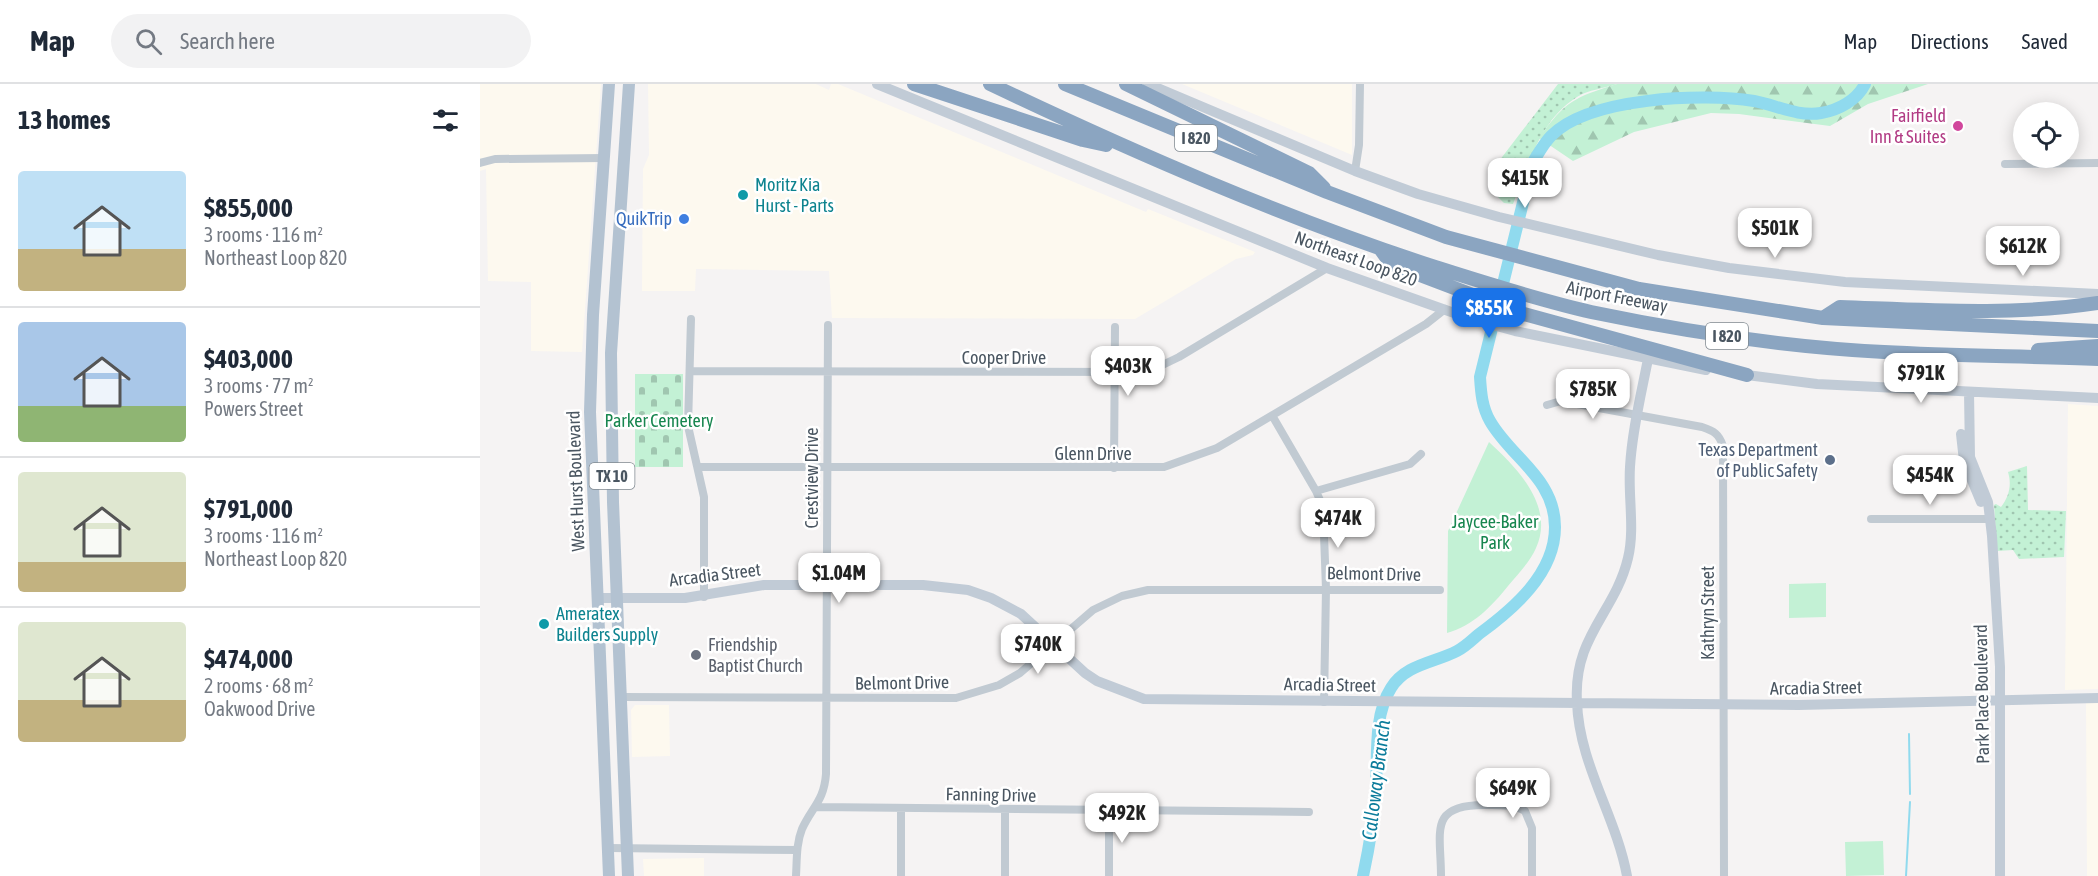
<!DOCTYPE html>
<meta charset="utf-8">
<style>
:root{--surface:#fff;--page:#f2f2f3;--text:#1f2937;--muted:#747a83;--line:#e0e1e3;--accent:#1a73e8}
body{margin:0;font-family:"Asap Condensed",sans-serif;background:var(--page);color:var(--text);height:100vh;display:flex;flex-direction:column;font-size:22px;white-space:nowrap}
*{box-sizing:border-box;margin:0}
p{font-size:20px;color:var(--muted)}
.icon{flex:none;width:33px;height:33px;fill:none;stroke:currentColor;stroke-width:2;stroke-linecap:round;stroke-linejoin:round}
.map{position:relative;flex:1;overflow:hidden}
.details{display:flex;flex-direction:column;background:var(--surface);width:480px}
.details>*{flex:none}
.tools{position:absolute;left:1533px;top:18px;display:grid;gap:12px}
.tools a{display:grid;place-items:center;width:66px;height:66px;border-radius:50%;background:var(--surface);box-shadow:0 3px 15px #0003;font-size:30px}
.price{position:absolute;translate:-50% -51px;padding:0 14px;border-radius:12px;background:#fff;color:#222;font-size:20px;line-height:39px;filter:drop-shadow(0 2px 3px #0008)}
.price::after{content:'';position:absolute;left:50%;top:36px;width:18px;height:14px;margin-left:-9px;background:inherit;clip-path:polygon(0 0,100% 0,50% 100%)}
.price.active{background:var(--accent);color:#fff}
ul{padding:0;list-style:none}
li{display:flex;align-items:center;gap:18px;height:150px;padding:0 18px}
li+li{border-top:2px solid var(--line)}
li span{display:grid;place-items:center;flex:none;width:168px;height:120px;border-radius:6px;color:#555}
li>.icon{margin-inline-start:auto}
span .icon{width:72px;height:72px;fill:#fffc;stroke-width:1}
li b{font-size:26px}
h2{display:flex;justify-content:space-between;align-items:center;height:72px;padding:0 18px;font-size:26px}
header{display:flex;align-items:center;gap:36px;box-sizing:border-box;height:84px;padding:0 30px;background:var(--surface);border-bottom:2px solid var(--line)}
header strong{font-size:28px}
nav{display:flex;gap:33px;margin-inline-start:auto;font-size:21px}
.search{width:420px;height:54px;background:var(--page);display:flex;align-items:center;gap:15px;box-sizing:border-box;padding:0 21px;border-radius:33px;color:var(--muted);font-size:22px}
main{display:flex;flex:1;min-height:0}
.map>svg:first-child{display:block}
</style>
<header>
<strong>Map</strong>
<div class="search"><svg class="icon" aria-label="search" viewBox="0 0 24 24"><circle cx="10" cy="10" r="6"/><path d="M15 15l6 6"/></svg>Search here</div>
<nav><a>Map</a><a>Directions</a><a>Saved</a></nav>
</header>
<main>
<section class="details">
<h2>13 homes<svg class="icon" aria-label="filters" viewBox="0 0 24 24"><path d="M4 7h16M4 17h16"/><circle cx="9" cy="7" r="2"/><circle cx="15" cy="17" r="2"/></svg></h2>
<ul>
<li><span style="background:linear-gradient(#bfe0f5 65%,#c2b280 0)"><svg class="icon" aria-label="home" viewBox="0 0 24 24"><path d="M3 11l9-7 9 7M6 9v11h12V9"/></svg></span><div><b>$855,000</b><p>3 rooms · 116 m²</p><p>Northeast Loop 820</p></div></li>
<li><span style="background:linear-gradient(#a9c7e8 70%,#8fb573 0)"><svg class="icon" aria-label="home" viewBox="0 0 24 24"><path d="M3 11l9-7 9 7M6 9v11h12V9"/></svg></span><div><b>$403,000</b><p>3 rooms · 77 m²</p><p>Powers Street</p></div></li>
<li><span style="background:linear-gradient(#dfe7d0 75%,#c2b280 0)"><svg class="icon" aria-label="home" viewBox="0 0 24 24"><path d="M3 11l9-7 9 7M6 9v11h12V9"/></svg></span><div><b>$791,000</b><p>3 rooms · 116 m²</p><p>Northeast Loop 820</p></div></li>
<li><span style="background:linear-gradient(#dfe7d0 65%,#c2b280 0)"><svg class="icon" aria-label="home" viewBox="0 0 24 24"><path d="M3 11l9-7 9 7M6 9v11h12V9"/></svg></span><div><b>$474,000</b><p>2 rooms · 68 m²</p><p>Oakwood Drive</p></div></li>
</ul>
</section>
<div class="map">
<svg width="1618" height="792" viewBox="0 0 1618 792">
<defs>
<pattern id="grass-dots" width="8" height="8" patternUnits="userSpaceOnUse" patternTransform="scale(1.5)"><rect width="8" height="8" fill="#c3f1d5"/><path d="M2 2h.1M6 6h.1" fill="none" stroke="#a0c6b0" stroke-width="1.8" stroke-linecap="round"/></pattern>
<pattern id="forest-firs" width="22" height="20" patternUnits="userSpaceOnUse" patternTransform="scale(1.5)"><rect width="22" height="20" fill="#c3f1d5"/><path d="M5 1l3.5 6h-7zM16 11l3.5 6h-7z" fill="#a0c6b0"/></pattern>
<pattern id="cemetery-stones" width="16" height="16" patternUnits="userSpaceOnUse" patternTransform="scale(1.5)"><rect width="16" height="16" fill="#c3f1d5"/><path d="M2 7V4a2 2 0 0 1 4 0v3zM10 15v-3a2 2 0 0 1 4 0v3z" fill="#a0c6b0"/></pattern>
</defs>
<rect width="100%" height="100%" fill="#f5f3f3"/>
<path fill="#fdf9ef" d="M0,0H121L102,268L51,267V198L8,197L6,85L0,87Z
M168,0H336L349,6L351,0H358L666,128L668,125L775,168L773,171L756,175L655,235L352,234L349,187L216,185L215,207H162L163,85L169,71Z
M702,0H872V71Z
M1588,320L1618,322V605L1585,606Z
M1618,618V792H1607L1606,619Z
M155,621H189L190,672L152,673L151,626Z
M224,774V792H164L163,775Z"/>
<path fill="url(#grass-dots)" d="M1078,0H1137C1125,4 1108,6 1097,13C1060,36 1048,81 1033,120L1024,119L1017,112L1016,81Z
M1547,382L1548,426L1586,427L1584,473L1539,475L1533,466L1517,467L1514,421L1516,420L1521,423C1529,413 1532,401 1528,388Z"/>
<path fill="url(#forest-firs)" d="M1137,0H1448L1388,20L1350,42L1259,30L1231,29L1154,48L1093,77L1059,54C1085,17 1095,13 1137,0Z"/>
<path fill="url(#cemetery-stones)" d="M155,290H203V383H155Z"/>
<path fill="#c3f1d5" d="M1009,358C1037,384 1075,422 1056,464C1050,478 1038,490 1028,502C1012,522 993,542 967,549L968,447Z
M1346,499V533L1309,534V500Z
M1403,757L1404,791L1366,792L1365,758Z"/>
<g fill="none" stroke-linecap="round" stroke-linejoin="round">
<path stroke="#90daee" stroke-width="2" d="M1429,650L1430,710
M1426,792L1430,718"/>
<path stroke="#90daee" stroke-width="12" d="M883,792C889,764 894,735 896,706C898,674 893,632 911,604C926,580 954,579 977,567C985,563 992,556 999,550C1033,525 1075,490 1075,443C1075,394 1031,374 1010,337C1002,323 1001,309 1000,293L1053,78C1058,70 1064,59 1071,52C1109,13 1223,9 1274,17C1296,21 1318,33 1341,29C1359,26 1377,16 1385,0"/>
<path stroke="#c1cad2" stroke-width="8" d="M0,79L15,75L124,74
M1525,80L1618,79
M875,87L879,61L880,0
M211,235L208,342L224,413V513
M210,287L668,288L699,273L847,184
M1067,321L1081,317L1222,343C1234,347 1239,350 1243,362L1244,792
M793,333L836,407L843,423L846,505L844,618
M219,383H684L737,364L946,240L965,225
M634,384L635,243
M836,407L930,380L941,370
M1391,435H1510
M141,613L476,614L519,601L540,589L613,526L642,512L668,506H960
M337,723L829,728
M128,764L317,766
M316,792C317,776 316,760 322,745C332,723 344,717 346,690L348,241
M421,792V725
M525,792V726
M629,792V728
M961,792C961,748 948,721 1004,721C1018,721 1033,720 1045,727L1052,744V792"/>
<path stroke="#c1cbd6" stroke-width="10" d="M397,0L847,184L991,235L1035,247L1226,286
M668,0L875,87L938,110L1019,133L1178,171L1249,184L1365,198L1618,210
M1259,290L1337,300L1618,314
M1489,308L1490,373L1508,418L1512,452L1520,583V792
M1481,350L1484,377L1501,418
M118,514H205L284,501H443L488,506L511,514L541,530L605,589L617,597L664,615L1318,621L1618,614
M1147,792C1136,732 1099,680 1097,618C1093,552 1135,529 1148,474C1155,445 1148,413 1150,383C1152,347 1161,311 1168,275"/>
<path stroke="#b3c2d1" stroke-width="12" d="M129,792L110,328L113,231L129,0
M148,792L133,418L131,269L149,0"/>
<path stroke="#8ba5c1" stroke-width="14" d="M434,0L603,56L626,61
M510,0C655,69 802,133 955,183C1006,199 1058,216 1111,228C1207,248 1305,263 1404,268C1475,272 1547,272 1618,275
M585,0L847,108L966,153L1159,205L1343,234L1618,247
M646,0L829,89L844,104
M901,166L911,180L1040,229L1267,291
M1343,234L1360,223C1446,226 1532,232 1618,219
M1558,266L1618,262"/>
</g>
<circle fill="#d1479c" stroke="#fff" stroke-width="2" cx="1478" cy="42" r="6"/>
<g fill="#0f9aa8" stroke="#fff" stroke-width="2">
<circle cx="263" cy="111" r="6"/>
<circle cx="64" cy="540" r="6"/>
</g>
<circle fill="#3f7fe0" stroke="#fff" stroke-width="2" cx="204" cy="135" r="6"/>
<circle fill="#5c6f8a" stroke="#fff" stroke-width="2" cx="1350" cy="376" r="6"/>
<circle fill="#6b7280" stroke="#fff" stroke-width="2" cx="216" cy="571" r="6"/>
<g text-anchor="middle" stroke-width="5" stroke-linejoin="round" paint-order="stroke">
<g fill="#fff" stroke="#808990" stroke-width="1.5">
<rect x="695" y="41" width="42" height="26" rx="4.5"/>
<rect x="1226" y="239" width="42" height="26" rx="4.5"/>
<rect x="109.5" y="379" width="45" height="26" rx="4.5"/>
</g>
<g font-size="16" font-weight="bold" fill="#4a5661">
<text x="716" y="60">I 820</text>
<text x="1247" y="258">I 820</text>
<text x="132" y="398">TX 10</text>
</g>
<g font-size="18" fill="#b23c85" stroke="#fff" text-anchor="end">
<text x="1466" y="38">Fairfield<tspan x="1466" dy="21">Inn &amp; Suites</tspan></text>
</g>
<g font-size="18" fill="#0d838f" stroke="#fff" text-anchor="start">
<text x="275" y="107">Moritz Kia<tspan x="275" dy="21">Hurst - Parts</tspan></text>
<text x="76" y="536">Ameratex<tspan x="76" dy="21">Builders Supply</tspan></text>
</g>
<g font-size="18" fill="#366cbe" stroke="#fff" text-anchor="end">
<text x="192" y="141">QuikTrip</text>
</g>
<g font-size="18" fill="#4a5661" stroke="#fff">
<text transform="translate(876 175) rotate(20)" y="6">Northeast Loop 820</text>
<text transform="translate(1137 213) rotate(11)" y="6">Airport Freeway</text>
<text x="524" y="280">Cooper Drive</text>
<text x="613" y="376">Glenn Drive</text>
<text transform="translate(332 394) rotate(-90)" y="6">Crestview Drive</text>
<text transform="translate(96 397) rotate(-92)" y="6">West Hurst Boulevard</text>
<text transform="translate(894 490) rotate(1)" y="6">Belmont Drive</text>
<text transform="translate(235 491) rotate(-7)" y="6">Arcadia Street</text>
<text transform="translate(1228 529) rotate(-90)" y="6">Kathryn Street</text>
<text transform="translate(422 599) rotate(-1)" y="6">Belmont Drive</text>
<text transform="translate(850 601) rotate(1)" y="6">Arcadia Street</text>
<text transform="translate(1336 604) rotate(-1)" y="6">Arcadia Street</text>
<text transform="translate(1502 610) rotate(-91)" y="6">Park Place Boulevard</text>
<text transform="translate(511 711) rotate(1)" y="6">Fanning Drive</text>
</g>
<g font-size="18" fill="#17864f" stroke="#fff">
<text x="179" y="343">Parker Cemetery</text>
<text x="1015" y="444">Jaycee-Baker<tspan x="1015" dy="21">Park</tspan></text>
</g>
<g font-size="18" fill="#4e5e75" stroke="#fff" text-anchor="end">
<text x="1338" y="372">Texas Department<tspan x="1338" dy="21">of Public Safety</tspan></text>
</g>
<g font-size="18" fill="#5b616d" stroke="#fff" text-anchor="start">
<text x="228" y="567">Friendship<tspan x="228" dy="21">Baptist Church</tspan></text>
</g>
<g font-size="20" font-style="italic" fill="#0c7c9b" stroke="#fff">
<text transform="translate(896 696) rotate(-83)" y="7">Calloway Branch</text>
</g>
</g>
</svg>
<div class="tools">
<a><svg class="icon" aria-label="locate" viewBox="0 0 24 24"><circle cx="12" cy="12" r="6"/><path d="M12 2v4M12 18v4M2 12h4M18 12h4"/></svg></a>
</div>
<b class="price" style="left:1045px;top:125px">$415K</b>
<b class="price" style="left:1295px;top:175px">$501K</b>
<b class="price" style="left:1543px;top:193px">$612K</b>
<b class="price active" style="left:1009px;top:255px">$855K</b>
<b class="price" style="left:648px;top:313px">$403K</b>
<b class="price" style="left:1441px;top:320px">$791K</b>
<b class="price" style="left:1113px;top:336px">$785K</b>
<b class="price" style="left:1450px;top:422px">$454K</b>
<b class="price" style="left:858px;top:465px">$474K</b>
<b class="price" style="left:359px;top:520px">$1.04M</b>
<b class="price" style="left:558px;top:591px">$740K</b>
<b class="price" style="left:1033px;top:735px">$649K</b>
<b class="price" style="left:642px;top:760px">$492K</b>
</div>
</main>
